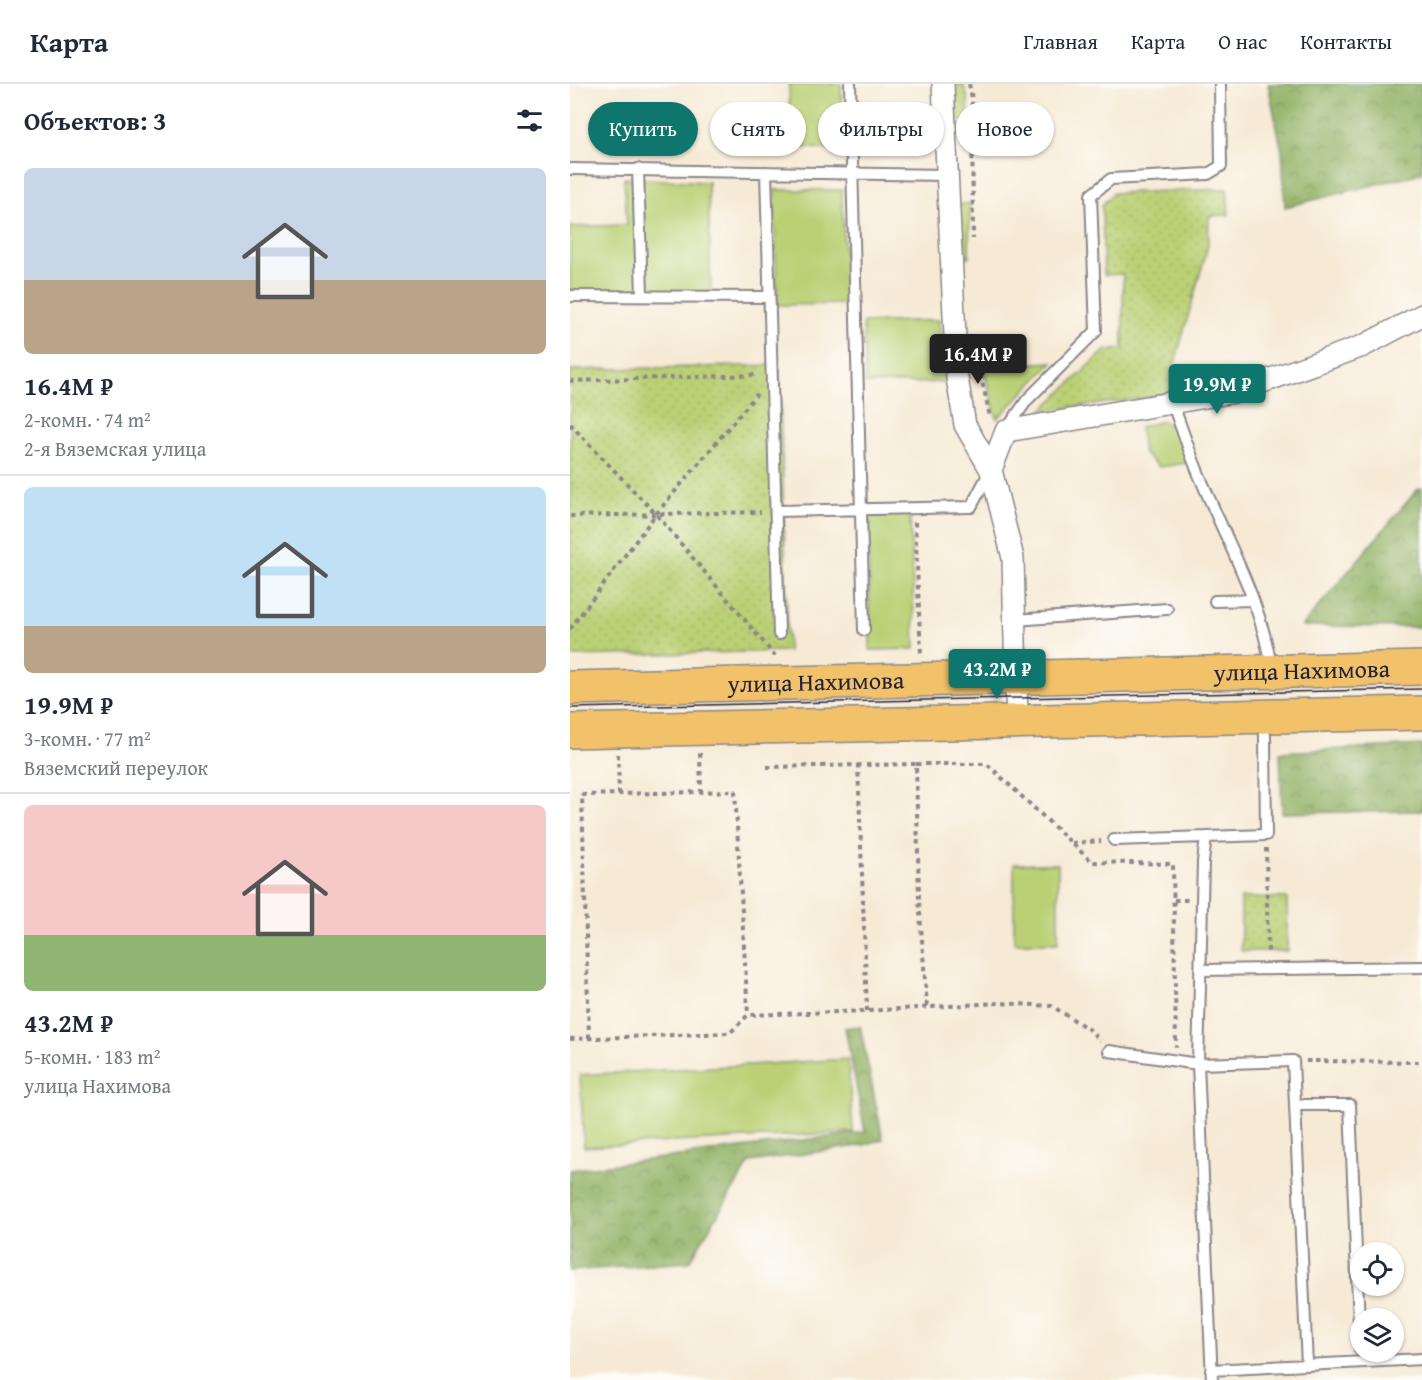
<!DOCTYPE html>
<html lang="ru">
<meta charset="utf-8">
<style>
:root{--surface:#fff;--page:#f2f2f3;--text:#1f2937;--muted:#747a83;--line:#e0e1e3;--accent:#0f766e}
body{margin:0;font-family:"Gentium Book Plus",serif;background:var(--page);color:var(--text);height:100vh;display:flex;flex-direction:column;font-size:22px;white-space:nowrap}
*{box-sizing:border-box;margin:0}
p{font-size:20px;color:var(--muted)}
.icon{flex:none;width:33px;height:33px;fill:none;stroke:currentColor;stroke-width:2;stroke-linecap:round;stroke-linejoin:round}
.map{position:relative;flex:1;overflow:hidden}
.side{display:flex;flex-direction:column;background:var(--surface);width:570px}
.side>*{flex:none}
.hud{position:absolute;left:18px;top:18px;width:570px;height:54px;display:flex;gap:12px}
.controls{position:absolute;left:780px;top:1158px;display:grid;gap:12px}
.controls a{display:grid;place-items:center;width:54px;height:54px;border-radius:50%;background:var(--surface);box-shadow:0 2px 4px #0004;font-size:30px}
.price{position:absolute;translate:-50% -51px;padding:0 14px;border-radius:6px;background:var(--accent);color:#fff;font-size:20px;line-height:39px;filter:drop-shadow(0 2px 3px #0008)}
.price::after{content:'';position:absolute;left:50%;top:36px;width:18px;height:14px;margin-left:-9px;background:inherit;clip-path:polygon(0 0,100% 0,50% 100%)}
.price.current{background:#222;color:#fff}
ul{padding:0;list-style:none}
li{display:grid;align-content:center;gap:12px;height:318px;padding:0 24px}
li+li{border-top:2px solid var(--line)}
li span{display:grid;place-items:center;height:186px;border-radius:9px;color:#555}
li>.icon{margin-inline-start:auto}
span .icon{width:108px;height:108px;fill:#fffc;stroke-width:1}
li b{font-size:26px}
h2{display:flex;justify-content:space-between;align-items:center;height:72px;padding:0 24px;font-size:26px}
.chip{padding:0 21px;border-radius:27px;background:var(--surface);box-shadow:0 2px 4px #0004;font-size:21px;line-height:54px}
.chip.current{background:var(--accent);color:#fff}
header{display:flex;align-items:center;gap:36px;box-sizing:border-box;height:84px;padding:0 30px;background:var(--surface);border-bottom:2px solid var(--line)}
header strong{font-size:28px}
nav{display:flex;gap:33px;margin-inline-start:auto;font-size:21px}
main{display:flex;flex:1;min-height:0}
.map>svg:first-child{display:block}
</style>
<header>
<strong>Карта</strong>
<nav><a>Главная</a><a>Карта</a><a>О нас</a><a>Контакты</a></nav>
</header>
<main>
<section class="side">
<h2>Объектов: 3<svg class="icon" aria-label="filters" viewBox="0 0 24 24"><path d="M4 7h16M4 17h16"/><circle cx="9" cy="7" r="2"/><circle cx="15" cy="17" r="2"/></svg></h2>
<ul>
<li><span style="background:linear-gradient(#c9d6e8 60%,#b9a48a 0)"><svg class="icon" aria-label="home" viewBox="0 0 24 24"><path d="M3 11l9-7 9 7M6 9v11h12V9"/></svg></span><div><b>16.4M ₽</b><p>2-комн. · 74 m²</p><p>2-я Вяземская улица</p></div></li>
<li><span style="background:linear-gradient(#bfe0f5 75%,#b9a48a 0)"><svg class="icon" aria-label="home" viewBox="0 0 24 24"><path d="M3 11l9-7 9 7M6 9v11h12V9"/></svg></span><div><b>19.9M ₽</b><p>3-комн. · 77 m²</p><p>Вяземский переулок</p></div></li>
<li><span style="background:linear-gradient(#f6c9c9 70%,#8fb573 0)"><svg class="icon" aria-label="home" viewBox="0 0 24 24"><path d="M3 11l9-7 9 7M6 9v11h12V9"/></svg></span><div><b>43.2M ₽</b><p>5-комн. · 183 m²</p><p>улица Нахимова</p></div></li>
</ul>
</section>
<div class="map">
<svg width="852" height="1296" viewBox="0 0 852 1296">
<defs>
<pattern id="forest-crowns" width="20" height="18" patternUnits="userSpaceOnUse" patternTransform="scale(1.5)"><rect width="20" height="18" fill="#93b266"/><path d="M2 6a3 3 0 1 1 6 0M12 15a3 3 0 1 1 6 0" fill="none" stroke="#789055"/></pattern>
<pattern id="park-dots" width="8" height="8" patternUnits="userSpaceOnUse" patternTransform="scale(1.5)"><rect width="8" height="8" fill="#bad074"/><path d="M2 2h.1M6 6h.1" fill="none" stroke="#a0b265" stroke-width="1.8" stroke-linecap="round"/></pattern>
</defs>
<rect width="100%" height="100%" fill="#fdfcf7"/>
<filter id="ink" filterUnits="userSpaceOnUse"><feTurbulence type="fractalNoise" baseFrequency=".0167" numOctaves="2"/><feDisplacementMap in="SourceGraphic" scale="12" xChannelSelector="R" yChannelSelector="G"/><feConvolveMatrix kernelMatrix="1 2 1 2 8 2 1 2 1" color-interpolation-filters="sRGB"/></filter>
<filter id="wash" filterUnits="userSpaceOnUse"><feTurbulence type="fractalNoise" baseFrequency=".008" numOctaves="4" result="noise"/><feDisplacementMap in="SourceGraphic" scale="24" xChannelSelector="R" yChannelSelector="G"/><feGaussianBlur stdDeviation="1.35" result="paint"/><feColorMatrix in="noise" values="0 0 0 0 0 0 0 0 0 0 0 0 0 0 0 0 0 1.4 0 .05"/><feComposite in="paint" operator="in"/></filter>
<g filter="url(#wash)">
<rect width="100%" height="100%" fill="#f6ead5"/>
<path fill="#bad074" stroke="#6e7958" stroke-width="1.5" d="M219,0H271L273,67L220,62Z
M388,0H393L398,15V37L385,36L384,6Z
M54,94L138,98L141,209L0,208V143L57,141Z
M204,106H272L276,220L207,221Z
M400,119L399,173H387L386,121Z
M369,236L375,298L296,300L293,239Z
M483,278L427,335L413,283Z
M593,337C608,347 617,360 617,379L589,383L573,369L570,343Z
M340,429L345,565L300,566L298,431Z
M444,780H488V859H444Z
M278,975L283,1048L14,1063L10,991Z"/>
<path fill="url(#forest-crowns)" stroke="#5a6a50" stroke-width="1.5" d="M698,0H852V89L715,123L712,67Z
M852,404V543L732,542L847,406Z
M852,661V727L712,729L710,668Z
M290,942L313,1055L294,1061L180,1078L119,1178L0,1187V1086L295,1048L275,944Z"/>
<path fill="url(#park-dots)" stroke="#6e7958" stroke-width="1.5" d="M657,105L659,131L639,132L638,162L603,285L610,310L471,327L536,266L553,265V190L534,191L532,121L543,109Z
M209,281L218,567L0,572V286Z
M671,814H717V867H671Z"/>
</g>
<g filter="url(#ink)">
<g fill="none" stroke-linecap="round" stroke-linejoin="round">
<defs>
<path id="lane" d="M280,0L294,546
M0,85L376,91
M68,85L72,211
M196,88L209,550
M0,212L199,213
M602,318C612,345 621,373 633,400C658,460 692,519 701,584
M436,346L457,316L526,247L521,111L541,95L638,90L651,82L650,0
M206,427L401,423L419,389
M645,517L683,516
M445,536L597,525
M636,753L696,751L695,653L693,635
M544,756L636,753L633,778L628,980L642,1296
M630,886L852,883
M539,967L628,980L723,977L737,1281
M725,1021H780L790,1265
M641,1286L852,1275"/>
<path id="street" d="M373,0L387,294L395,341L421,386L443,474L447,637
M421,386L436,347L665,308L793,262L852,231"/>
<g id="primary">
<path id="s1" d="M0,604L852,584"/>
<path d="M0,647L852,629"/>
</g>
</defs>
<use href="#lane" stroke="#8c8688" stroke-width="14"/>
<use href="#street" stroke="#8c8688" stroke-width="24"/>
<use href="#primary" stroke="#8c8688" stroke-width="36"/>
<path stroke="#8c8688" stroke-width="4" stroke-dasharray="4.5 4.5" stroke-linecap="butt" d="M399,0L402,14L403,155
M409,282L420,333
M0,297L188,291
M0,340L86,430L205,572
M0,432L191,428
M345,438L351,571
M0,545L86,430L187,310
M130,669L131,708
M48,670L49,710
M288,680L297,927
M346,680H417L522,778L603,780L606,963
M197,683L346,680L349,816L357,922
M502,759L531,757
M696,764L698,870
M604,816H618
M19,954L12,711L165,707L178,931
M0,955L160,949L178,931L297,927L428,919L482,922L520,946L530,957
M736,977L852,978"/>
<use href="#lane" stroke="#fff" stroke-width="10"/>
<use href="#street" stroke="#fff" stroke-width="21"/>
<use href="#primary" stroke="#f2c26a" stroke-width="33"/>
<path stroke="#22223b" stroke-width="1.5" d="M0,624L852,605"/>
</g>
</g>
<g text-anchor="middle" stroke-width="4.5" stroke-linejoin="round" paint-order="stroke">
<g font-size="24" fill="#22223b" stroke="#fdfcf7">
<text dy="8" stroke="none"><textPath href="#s1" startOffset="732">улица Нахимова</textPath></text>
<text dy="8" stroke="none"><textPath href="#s1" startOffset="246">улица Нахимова</textPath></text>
</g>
</g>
</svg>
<div class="controls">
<a><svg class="icon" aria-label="locate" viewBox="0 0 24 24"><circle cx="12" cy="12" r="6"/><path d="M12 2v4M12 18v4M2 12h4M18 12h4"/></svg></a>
<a><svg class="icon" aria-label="layers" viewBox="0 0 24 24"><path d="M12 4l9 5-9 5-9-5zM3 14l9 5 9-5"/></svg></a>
</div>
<b class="price current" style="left:408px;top:301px">16.4M ₽</b>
<b class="price" style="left:647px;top:331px">19.9M ₽</b>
<b class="price" style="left:427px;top:616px">43.2M ₽</b>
<div class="hud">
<a class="chip current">Купить</a>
<a class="chip">Снять</a>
<a class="chip">Фильтры</a>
<a class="chip">Новое</a>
</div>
</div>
</main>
